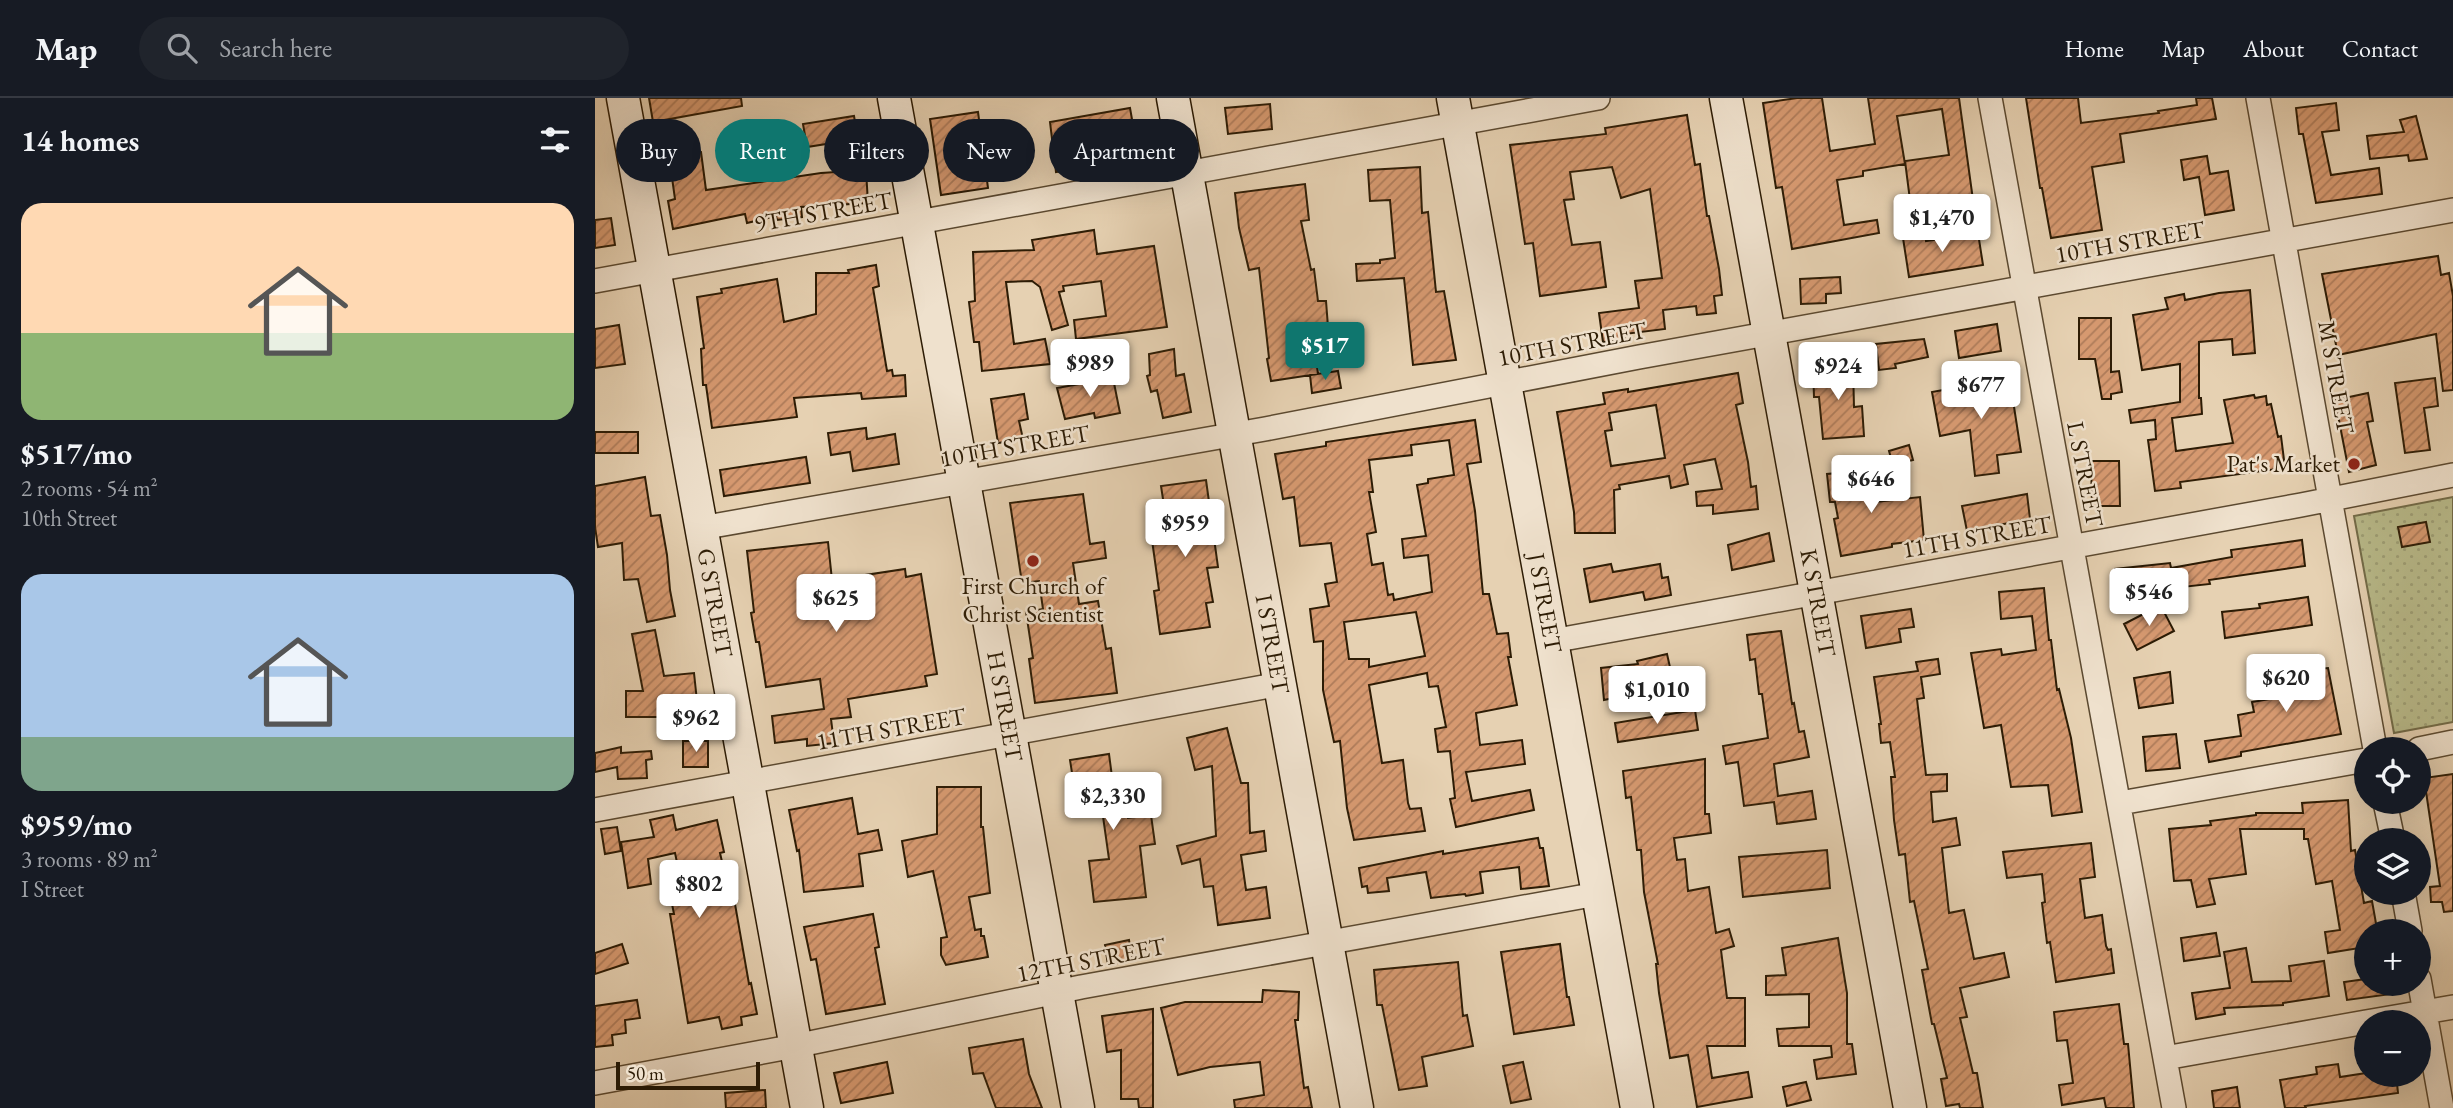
<!DOCTYPE html>
<meta charset="utf-8">
<style>
:root{--surface:#171b24;--page:#20242c;--text:#f1f3f6;--muted:#9ea1a6;--line:#363941;--accent:#0f766e}
body{margin:0;font-family:"EB Garamond",serif;background:var(--page);color:var(--text);height:100vh;display:flex;flex-direction:column;font-size:26px;white-space:nowrap}
*{box-sizing:border-box;margin:0}
p{font-size:23px;color:var(--muted)}
.icon{flex:none;width:38px;height:38px;fill:none;stroke:currentColor;stroke-width:2;stroke-linecap:round;stroke-linejoin:round}
.map{position:relative;flex:1;overflow:hidden}
.side{display:flex;flex-direction:column;background:var(--surface);width:595px}
.side>*{flex:none}
.top-card{position:absolute;left:21px;top:21px;width:665px;height:63px;display:flex;gap:14px}
.buttons{position:absolute;left:1759px;top:639px;display:grid;gap:14px}
.buttons a{display:grid;place-items:center;width:77px;height:77px;border-radius:50%;background:var(--surface);box-shadow:0 7px 28px #0002;font-size:35px}
.scale{position:absolute;left:21px;bottom:18px;width:144px;box-sizing:border-box;padding-left:7px;border:4px solid #2d1c05;border-top:0;font-size:19px;line-height:24px;white-space:nowrap;color:#2d1c05;-webkit-text-stroke:5px #efe1cd;paint-order:stroke}
.price{position:absolute;translate:-50% -60px;padding:0 16px;border-radius:7px;background:#fff;color:#222;font-size:23px;line-height:46px;filter:drop-shadow(0 2px 4px #0008)}
.price::after{content:'';position:absolute;left:50%;top:42px;width:21px;height:16px;margin-left:-10px;background:inherit;clip-path:polygon(0 0,100% 0,50% 100%)}
.price.on{background:var(--accent);color:#fff}
ul{padding:0;list-style:none}
li{display:grid;align-content:center;gap:14px;height:371px;padding:0 21px}
li span{display:grid;place-items:center;height:217px;border-radius:21px;color:#555}
li>.icon{margin-inline-start:auto}
span .icon{width:126px;height:126px;fill:#fffc;stroke-width:1}
li b{font-size:30px}
h2{display:flex;justify-content:space-between;align-items:center;height:84px;padding:0 21px;font-size:30px}
.tag{padding:0 24px;border-radius:32px;background:var(--surface);box-shadow:0 7px 28px #0002;font-size:24px;line-height:63px}
.tag.on{background:var(--accent);color:#fff}
header{display:flex;align-items:center;gap:42px;box-sizing:border-box;height:98px;padding:0 35px;background:var(--surface);border-bottom:2px solid var(--line)}
header strong{font-size:33px}
nav{display:flex;gap:38px;margin-inline-start:auto;font-size:24px}
.search{width:490px;height:63px;background:var(--page);display:flex;align-items:center;gap:18px;box-sizing:border-box;padding:0 24px;border-radius:38px;color:var(--muted);font-size:26px}
main{display:flex;flex:1;min-height:0}
.map>svg:first-child{display:block}
</style>
<header>
<strong>Map</strong>
<div class="search"><svg class="icon" aria-label="search" viewBox="0 0 24 24"><circle cx="10" cy="10" r="6"/><path d="M15 15l6 6"/></svg>Search here</div>
<nav><a>Home</a><a>Map</a><a>About</a><a>Contact</a></nav>
</header>
<main>
<section class="side">
<h2>14 homes<svg class="icon" aria-label="filters" viewBox="0 0 24 24"><path d="M4 7h16M4 17h16"/><circle cx="9" cy="7" r="2"/><circle cx="15" cy="17" r="2"/></svg></h2>
<ul>
<li><span style="background:linear-gradient(#ffd9b3 60%,#8fb573 0)"><svg class="icon" aria-label="home" viewBox="0 0 24 24"><path d="M3 11l9-7 9 7M6 9v11h12V9"/></svg></span><div><b>$517/mo</b><p>2 rooms · 54 m²</p><p>10th Street</p></div></li>
<li><span style="background:linear-gradient(#a9c7e8 75%,#7fa58c 0)"><svg class="icon" aria-label="home" viewBox="0 0 24 24"><path d="M3 11l9-7 9 7M6 9v11h12V9"/></svg></span><div><b>$959/mo</b><p>3 rooms · 89 m²</p><p>I Street</p></div></li>
</ul>
</section>
<div class="map">
<svg width="1858" height="1010" viewBox="0 0 1858 1010">
<defs>
<pattern id="park-dots" width="8" height="8" patternUnits="userSpaceOnUse" patternTransform="scale(1.75)"><rect width="8" height="8" fill="#b8ba8a"/><path d="M2 2h.1M6 6h.1" fill="none" stroke="#9e9f76" stroke-width="1.8" stroke-linecap="round"/></pattern>
<pattern id="building-hatch" width="6" height="6" patternUnits="userSpaceOnUse" patternTransform="scale(1.75)"><rect width="6" height="6" fill="#d69970"/><path d="M-1 1l2-2M0 6l6-6M5 7l2-2" fill="none" stroke="#ae7c5a"/></pattern>
</defs>
<rect width="100%" height="100%" fill="#e6d1b2"/>
<filter id="stains"><feTurbulence type="fractalNoise" baseFrequency=".00286" numOctaves="4"/><feColorMatrix values="0 0 0 0 .2 0 0 0 0 .09 0 0 0 0 .02 0 0 0 .5 -.17"/></filter>
<radialGradient id="worn" r=".72"><stop offset=".6" stop-color="#630" stop-opacity="0"/><stop offset="1" stop-color="#630" stop-opacity=".3"/></radialGradient>
<path fill="url(#park-dots)" stroke="#726b48" stroke-width="2" d="M1858,399V624L1799,635L1759,418Z"/>
<path fill="url(#building-hatch)" stroke="#2d1c05" stroke-width="2" fill-rule="evenodd" d="M54,0H146L147,8L58,24Z
M1202,0H1227L1235,53L1280,46L1273,0H1364L1378,102L1316,110L1310,63L1354,57L1347,11L1302,18L1310,66L1268,73V78L1242,82L1249,127L1282,122L1284,135L1197,151L1187,89L1181,90L1168,5Z
M1431,0H1483L1486,25L1564,15L1563,13L1602,7L1601,0H1617L1621,21L1525,36L1529,64L1497,69L1507,132L1456,140L1447,90H1445Z
M1741,5L1744,32L1727,34L1736,77L1784,70L1787,96L1721,105L1708,36H1704L1701,10Z
M675,6L677,31L633,36L630,10Z
M535,10L544,61L461,74L455,24Z
M383,14L393,90L346,97L335,21Z
M1092,17L1100,67L1105,66L1112,118H1114L1124,171L1127,197L1119,198L1121,215L1102,217L1101,208L1068,212L1070,231L1029,236L1030,241L1008,244L1004,215L1044,210L1040,183L1067,180L1055,91L1026,100L1017,69L975,74L979,101L969,102L977,147L1005,144L1011,189L945,198L938,145L930,146L915,47L1011,36L1010,30Z
M259,18L263,41L212,49L208,26Z
M1821,18L1832,61L1814,63L1813,57L1775,61L1772,38L1809,34L1805,22Z
M106,54L111,92L226,75L271,72L273,105L206,109L207,119L182,122L181,118L152,125L150,116L78,131L73,103L80,101L74,58Z
M1612,58L1615,76L1633,73L1639,112L1610,117L1604,79L1589,82L1586,62Z
M825,69L827,115L833,114L841,194L849,193L861,262L818,267L809,180L762,183L761,166L785,165V162L800,160L795,102L775,103L773,72Z
M710,86L714,122L706,123L716,172L719,171L723,203H731L733,229L717,231L723,276L676,283L672,261L674,260L664,170L654,172L644,130L640,95Z
M16,120L20,147L0,150V122Z
M499,132L502,156L559,148L572,229L481,241L479,222L511,218L506,183L468,188L469,193L464,194L473,227L457,232L445,189L437,183L411,184L419,246L450,241L455,266L387,273L384,244H379L374,204L380,203L378,154L439,152L437,142Z
M1383,135L1388,167L1314,179L1308,140L1330,137L1331,143Z
M1843,158L1846,177L1854,175L1858,198V292L1848,293L1841,236L1743,257L1727,176Z
M281,167L284,188L278,190L292,273L297,272L298,278L310,277L311,298L267,301L266,295L199,300L202,319L117,330L111,287H108L106,251L109,250L102,199L127,195L126,191L182,181L189,224L221,216V175H254L253,172Z
M1245,179L1246,195L1231,196V205L1206,206L1205,181Z
M1655,192L1660,255L1638,257L1637,241L1604,244V300H1606L1607,316L1577,320L1581,353L1638,345L1629,302L1659,297L1660,300L1671,298L1672,307L1676,306L1683,339L1686,338L1690,370L1585,384L1586,390L1560,393L1553,342L1561,341L1560,322L1536,325L1534,312L1585,304V266L1547,272L1538,217L1573,211L1570,200L1589,196L1590,202L1624,195Z
M1484,220H1516V274L1524,273L1527,294L1516,296V301H1507L1500,261H1484Z
M1402,226L1406,253L1364,260L1360,233Z
M24,227L30,266L0,270V231Z
M1329,241L1333,259L1300,266L1301,270L1284,272L1281,246Z
M579,251L581,278L589,276L596,314L568,320L562,292L556,294L552,278L555,277L554,256Z
M1258,268L1259,309L1267,308L1269,338L1228,341L1224,299H1219L1218,269Z
M743,273L746,290L717,295L715,277Z
M1143,275L1148,305L1141,307L1153,364L1156,389L1161,388L1163,411L1118,416V407L1102,408L1101,394L1127,391L1120,361L1089,367L1093,386L1076,390L1074,378L1024,387L1025,391L1019,392L1020,435H980L979,414L962,314L1010,306L1008,295L1033,291V294ZM1061,307L1070,360L1016,368L1010,333L1017,332L1014,315Z
M518,280L525,315L500,320L499,315L470,321L462,290Z
M1840,280L1843,308L1829,310L1835,352L1810,355L1800,285Z
M1415,283L1426,354L1402,357L1404,375L1380,378L1375,332L1345,338L1337,294L1386,285V288Z
M1773,295L1778,323L1772,324L1781,367L1754,374L1740,302Z
M429,296L433,321L424,323L428,341L403,345L396,301Z
M880,322L886,364L872,366L880,413L888,496H894L902,536L913,535L916,559H913L922,607L881,615L885,647L927,642L930,666L871,674L877,703L935,692L939,712L861,729L855,701L860,700L855,653L843,654L840,631L851,629L843,588L834,589L832,575L774,587L787,665L808,662L813,705L815,711L826,710L830,733L759,742L752,710L745,643L739,644L728,592V543L719,544L715,511L734,508L730,486L742,484L736,445L705,448L699,399L688,401L680,356L731,348V344ZM854,342L859,377L833,381V385L822,387L831,438L807,441L809,460L833,457L837,494L799,502L798,496L793,497L788,465L777,467L772,436L781,434L774,394H778L774,362L817,357L816,347ZM821,514L830,558L774,569V561H754L749,524Z
M271,330L272,341L300,336L304,366L258,373L255,354L236,357L233,335Z
M0,334H43V355H0Z
M1314,347L1318,362L1298,367L1294,353Z
M211,359L215,385L129,398L125,372Z
M1496,363H1524L1525,408H1497Z
M1278,372L1281,404L1325,399L1329,442L1297,446V449L1246,458L1239,421L1243,420L1240,404H1235L1232,376Z
M50,379L56,418L65,417L72,457L75,492L80,518L52,524L43,481L29,482L27,445L3,449L0,429V388Z
M611,382L623,469L612,470L618,504L611,505L615,529L565,536L559,493L564,492L557,442L574,440L566,388Z
M488,396L495,446L509,444L511,460L478,465L484,506L503,503L511,551L516,550L522,595L440,605L434,561L438,560L431,514L448,511L444,483L427,485L415,405Z
M1432,396L1435,421L1372,433L1367,408Z
M1831,424L1835,444L1807,449L1803,429Z
M1174,435L1179,463L1137,472L1133,447Z
M1707,442L1710,468L1614,482L1615,486L1523,496L1520,471L1575,465L1576,470L1637,459L1636,452Z
M233,444L237,482L310,471L311,479L326,476L342,576L330,578L332,588L253,601L256,619L236,621L239,645L212,648V641L180,645L177,618L229,611L225,581L171,589L164,544H161L156,515L159,514L152,453Z
M1016,466L1018,474L1065,466L1067,480L1073,479L1076,497L1050,502L1048,494L995,504L989,471Z
M1449,490L1454,542H1456L1462,592L1464,591L1476,640L1487,714L1457,718L1453,687L1416,689L1406,627L1389,630L1376,555L1406,551L1407,557L1441,552L1437,518L1406,521L1404,494Z
M1713,499L1717,527L1630,540L1627,514L1665,510L1664,506Z
M1560,510H1567L1579,533L1542,552L1529,526Z
M1316,511L1319,529L1304,531L1306,544L1271,550L1266,518Z
M60,532L69,578L99,575L102,603L88,604L89,633L75,634L74,619H31V593H48L37,536Z
M1186,533L1197,606L1199,605L1204,634L1209,633L1214,659L1179,666L1183,698L1217,693L1221,721L1182,726L1179,704L1149,708L1143,664L1131,666L1128,648L1173,640L1167,596H1164L1160,561L1155,562L1152,537Z
M1072,556L1079,587L1009,602L1006,570L1043,566L1042,563Z
M1721,560L1723,571L1733,570L1746,636L1646,654V658L1614,664L1610,643L1646,638L1643,617L1659,614L1657,604L1687,599L1682,566Z
M1343,561L1345,576L1326,579L1329,600L1322,601L1331,677L1352,676V693L1336,694L1338,724L1361,720L1365,747L1347,750L1354,815L1369,812L1379,861L1409,855L1414,879L1365,890L1372,919L1365,920L1378,975H1382L1388,1010H1365L1364,1006L1351,1008L1346,981L1352,980L1339,926H1337L1327,872L1333,871L1319,803L1315,804L1310,756L1304,757L1299,722L1296,679H1300L1295,644L1286,645L1284,626H1286L1279,579L1323,573L1321,564Z
M1575,574L1578,605L1544,610L1539,580Z
M1100,612L1103,632L1023,644L1020,625Z
M632,630L646,685H653L655,735L669,733L671,753L646,757L651,792L671,789L675,820L623,827L618,788L609,789L605,761L587,766L582,748L621,738L617,668L600,672L592,640Z
M1581,636L1585,670L1551,673L1548,639Z
M88,643H113V669H88Z
M26,649V655L56,653L57,661L51,662L52,680L23,681L22,669L0,674V655Z
M514,656L519,694L529,693L533,720L556,717L560,746L545,748L551,799L499,804L494,763L514,761L506,704L482,707L475,662Z
M1110,661V716H1114L1116,735L1079,740L1082,762L1090,761L1093,793L1114,789L1121,835L1134,831L1139,848L1126,852L1132,900H1150V948H1112L1117,980L1153,974L1157,999L1102,1009L1093,957L1075,960L1064,895L1061,866H1063L1049,794L1046,752H1042L1036,699L1031,700L1028,673Z
M1858,676V813L1849,814L1847,804H1836L1835,789L1845,788L1829,680Z
M342,689H386V729H388L395,795L374,799L380,832L386,831V838H389L393,859L351,867L346,857V840L352,839L338,773L313,779L307,743L342,736Z
M257,700L263,736L283,732L287,752L264,756L268,788L209,794L204,752L202,753L194,712Z
M1753,702L1756,753L1760,752L1769,805L1777,803L1782,831L1771,833V849L1733,855L1730,834L1745,832L1737,783L1721,786L1713,741H1709V731H1645L1651,776L1614,781L1620,806L1602,809L1596,782L1579,783L1574,731L1616,727L1615,723L1661,717V715H1708L1707,705Z
M78,717L81,732L122,722L129,754L125,755L137,807L140,806L154,886L156,885L162,916L146,919L147,927L127,931L124,919L93,925L75,816H79L74,791L87,788L80,755L53,761L56,786L33,790L26,744L59,739L55,722Z
M22,729L26,753L10,756L6,731Z
M943,740L945,750H948L954,788L926,791L924,769L885,774L888,795L871,798L870,796L836,800L831,774L792,780L794,793L773,795L772,788L767,789L764,770L848,753V756Z
M1496,745L1500,779L1485,781L1490,820L1507,817L1511,848L1513,852L1516,851L1519,875L1461,884L1455,844L1452,845L1447,805L1450,804L1447,776L1412,780L1408,754Z
M1232,752L1235,790L1148,799L1144,759Z
M278,816L284,849L280,850L290,906L231,916L221,861L216,862L209,829Z
M1621,835L1625,858L1589,863L1586,840Z
M1243,840L1252,895V946H1257L1261,976L1222,981L1219,962L1237,959L1236,948H1184L1182,931L1214,929V896L1171,897V878L1191,877L1187,850Z
M534,842L537,862L513,867L510,847Z
M27,846L33,865L0,876V855Z
M965,846L972,899H974L979,927L919,936L906,854Z
M1651,850L1657,884L1696,883L1694,868L1729,863L1734,898L1688,905V907L1629,910L1630,916L1601,921L1597,895L1635,890L1629,854Z
M863,864L868,918L872,917L878,948L827,959L832,988L804,992L787,907H782L779,872Z
M1771,881V886H1803L1804,895L1752,902L1749,884Z
M668,892L704,894L703,922H700L709,990L713,989L717,1010H640L639,1002L669,997L665,964L615,969L583,977L566,910L590,904H667Z
M42,902L45,920L30,922L31,935L17,937L18,947L0,949V908Z
M1524,906L1529,946H1533L1539,1010H1511L1509,1000L1467,1007L1464,987L1478,985L1472,942L1462,943L1459,914Z
M558,911V1010H544L543,1001H526V952L512,954L507,918Z
M428,941L434,976L447,1010H401L388,975L378,976L374,950Z
M292,964L298,995L246,1005L239,975Z
M928,964L936,1001L916,1005L908,968Z
M1743,966L1745,979L1771,975L1801,976L1803,995L1710,1008L1711,1010H1690L1685,982L1722,976L1721,969Z
M1211,984L1216,1002L1192,1008L1188,989Z
M1642,989L1645,1010H1619L1617,993Z
M170,992L171,1010H131L130,995Z"/>
<g fill="none" stroke-linecap="round" stroke-linejoin="round">
<defs>
<path id="street" d="M1395,0L1579,1010
M1663,0L1780,651
M0,183L1003,0
M106,430L670,331L1044,259L1858,112
M957,543L1706,407L1858,377
M1824,651L1858,644
M1790,704L1798,742
M1525,705L1771,662
M0,712L685,586
M1808,794L1815,833
M1824,881L1847,1010
M1771,924L1858,909
M1570,960L1771,924
M0,985L200,948L486,889L1002,796"/>
<g id="secondary">
<path id="s1" d="M28,0L212,1010"/>
<path id="s2" d="M299,0L483,1010"/>
<path id="s3" d="M578,0L762,1010"/>
<path id="s4" d="M858,0L1042,1010"/>
<path id="s5" d="M1131,0L1315,1010"/>
</g>
</defs>
<use href="#street" stroke="#5b4930" stroke-width="26"/>
<use href="#secondary" stroke="#2d1c05" stroke-width="35"/>
<use href="#street" stroke="#efe1cd" stroke-width="23"/>
<use href="#secondary" stroke="#efe1cd" stroke-width="32"/>
</g>
<g fill="#8f2418" stroke="#efe1cd" stroke-width="2.5">
<circle cx="1759" cy="366" r="7"/>
<circle cx="438" cy="463" r="7"/>
</g>
<g text-anchor="middle" stroke-width="5" stroke-linejoin="round" paint-order="stroke">
<g font-size="24" fill="#2d1c05" stroke="#efe1cd">
<text transform="translate(228 114) rotate(-10)" y="8">9TH STREET</text>
<text transform="translate(1535 144) rotate(-10)" y="8">10TH STREET</text>
<text transform="translate(977 246) rotate(-11)" y="8">10TH STREET</text>
<text transform="translate(1741 279) rotate(80)" y="8">M STREET</text>
<text transform="translate(420 348) rotate(-10)" y="8">10TH STREET</text>
<text transform="translate(1490 376) rotate(79)" y="8">L STREET</text>
<text transform="translate(1382 439) rotate(-10)" y="8">11TH STREET</text>
<text dy="8" stroke="none"><textPath href="#s1" startOffset="513">G STREET</textPath></text>
<text dy="8" stroke="none"><textPath href="#s4" startOffset="513">J STREET</textPath></text>
<text dy="8" stroke="none"><textPath href="#s5" startOffset="513">K STREET</textPath></text>
<text dy="8" stroke="none"><textPath href="#s3" startOffset="555">I STREET</textPath></text>
<text dy="8" stroke="none"><textPath href="#s2" startOffset="618">H STREET</textPath></text>
<text transform="translate(296 631) rotate(-10)" y="8">11TH STREET</text>
<text transform="translate(496 862) rotate(-11)" y="8">12TH STREET</text>
</g>
<g font-size="24" fill="#2d1c05" stroke="#efe1cd" text-anchor="end">
<text x="1745" y="374">Pat's Market</text>
<text x="438" y="496" text-anchor="middle">First Church of<tspan x="438" dy="28">Christ Scientist</tspan></text>
</g>
</g>
<rect width="100%" height="100%" filter="url(#stains)"/>
<rect width="100%" height="100%" fill="url(#worn)"/>
</svg>
<div class="buttons">
<a><svg class="icon" aria-label="locate" viewBox="0 0 24 24"><circle cx="12" cy="12" r="6"/><path d="M12 2v4M12 18v4M2 12h4M18 12h4"/></svg></a>
<a><svg class="icon" aria-label="layers" viewBox="0 0 24 24"><path d="M12 4l9 5-9 5-9-5zM3 14l9 5 9-5"/></svg></a>
<a>+</a>
<a>−</a>
</div>
<div class="scale">50 m</div>
<b class="price" style="left:1347px;top:156px">$1,470</b>
<b class="price on" style="left:730px;top:284px">$517</b>
<b class="price" style="left:495px;top:301px">$989</b>
<b class="price" style="left:1243px;top:304px">$924</b>
<b class="price" style="left:1386px;top:323px">$677</b>
<b class="price" style="left:1276px;top:417px">$646</b>
<b class="price" style="left:590px;top:461px">$959</b>
<b class="price" style="left:1554px;top:530px">$546</b>
<b class="price" style="left:241px;top:536px">$625</b>
<b class="price" style="left:1691px;top:616px">$620</b>
<b class="price" style="left:1062px;top:628px">$1,010</b>
<b class="price" style="left:101px;top:656px">$962</b>
<b class="price" style="left:518px;top:734px">$2,330</b>
<b class="price" style="left:104px;top:822px">$802</b>
<div class="top-card">
<a class="tag">Buy</a>
<a class="tag on">Rent</a>
<a class="tag">Filters</a>
<a class="tag">New</a>
<a class="tag">Apartment</a>
</div>
</div>
</main>
